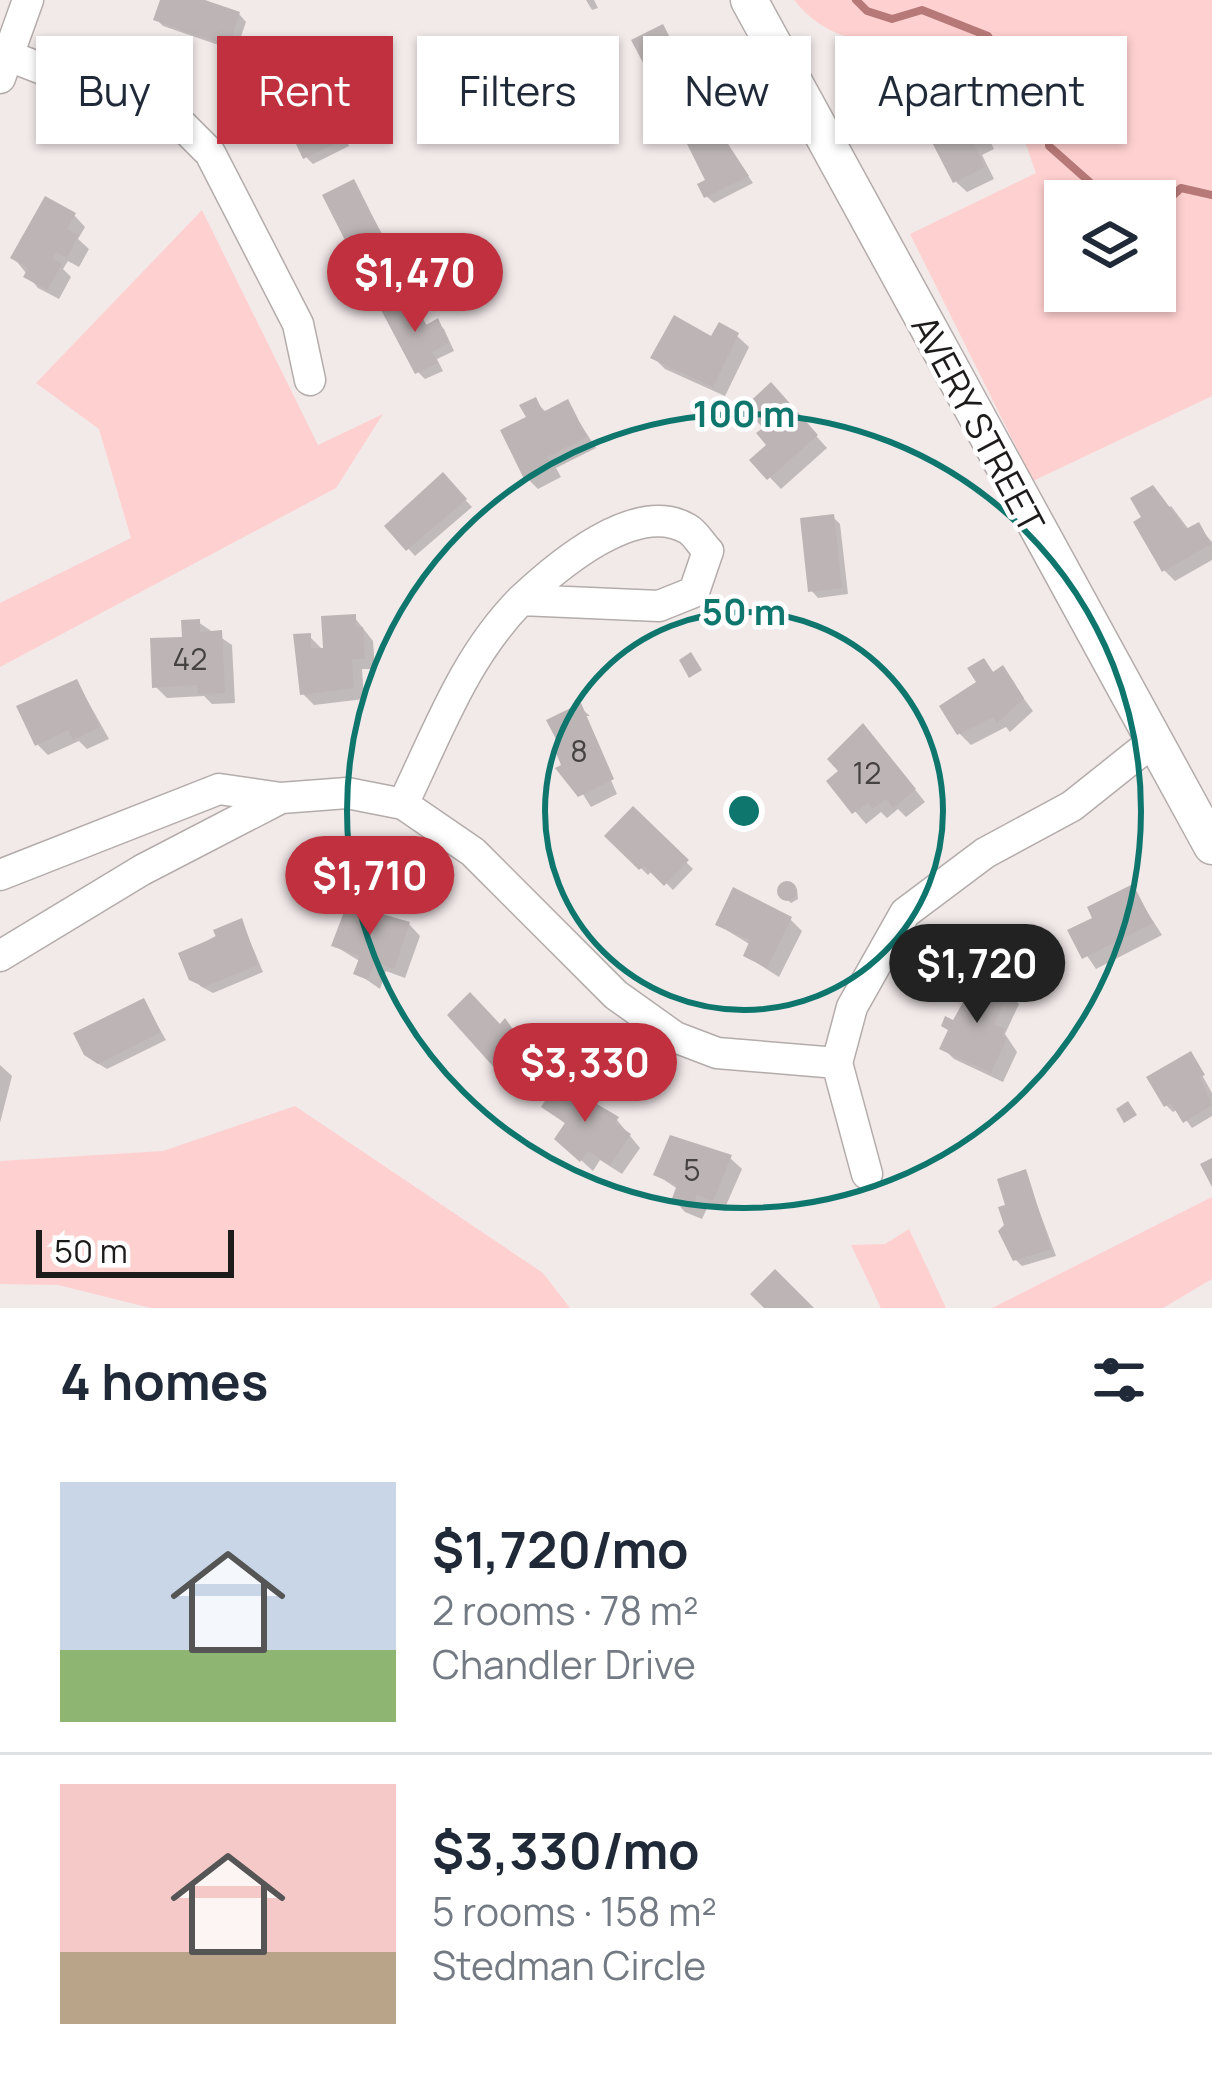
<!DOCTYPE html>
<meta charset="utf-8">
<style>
:root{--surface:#fff;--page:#f6f6f7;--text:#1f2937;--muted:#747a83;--line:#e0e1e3;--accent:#c0303f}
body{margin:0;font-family:Manrope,sans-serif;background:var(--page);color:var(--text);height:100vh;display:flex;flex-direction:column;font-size:45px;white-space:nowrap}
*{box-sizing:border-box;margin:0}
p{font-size:39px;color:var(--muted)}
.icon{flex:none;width:66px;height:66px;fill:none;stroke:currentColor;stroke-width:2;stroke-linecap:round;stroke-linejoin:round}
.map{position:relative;height:1308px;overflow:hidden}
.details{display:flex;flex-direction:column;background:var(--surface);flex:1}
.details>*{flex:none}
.hud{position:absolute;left:36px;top:36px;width:1140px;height:108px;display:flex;gap:24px}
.tools{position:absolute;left:1044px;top:180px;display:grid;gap:24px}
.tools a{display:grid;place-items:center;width:132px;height:132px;border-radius:0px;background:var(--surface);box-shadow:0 3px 9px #0004;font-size:60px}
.scale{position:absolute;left:36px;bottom:30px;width:198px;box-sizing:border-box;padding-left:12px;border:6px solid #1e1b1b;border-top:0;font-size:33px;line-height:42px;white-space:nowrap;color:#1e1b1b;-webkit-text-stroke:9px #fff;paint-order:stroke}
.price{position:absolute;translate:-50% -102px;padding:0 27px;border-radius:42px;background:var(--accent);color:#fff;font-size:39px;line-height:78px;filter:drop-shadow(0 3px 6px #0008)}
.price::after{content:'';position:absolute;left:50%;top:72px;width:36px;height:27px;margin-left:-18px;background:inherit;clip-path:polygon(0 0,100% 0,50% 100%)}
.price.active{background:#222;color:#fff}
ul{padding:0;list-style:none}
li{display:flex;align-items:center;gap:36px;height:300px;padding:0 60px}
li+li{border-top:3px solid var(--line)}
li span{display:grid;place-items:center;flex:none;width:336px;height:240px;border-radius:0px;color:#555}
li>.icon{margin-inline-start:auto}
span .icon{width:144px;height:144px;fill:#fffc;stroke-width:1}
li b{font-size:51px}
h2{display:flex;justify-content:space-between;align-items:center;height:144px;padding:0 60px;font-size:51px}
.chip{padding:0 42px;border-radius:0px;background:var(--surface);box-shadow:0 3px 9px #0004;font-size:42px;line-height:108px}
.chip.active{background:var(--accent);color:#fff}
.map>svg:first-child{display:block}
</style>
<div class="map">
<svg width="1212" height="1308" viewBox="0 0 1212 1308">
<rect width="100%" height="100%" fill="#f2e9e9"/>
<path fill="#fed1d0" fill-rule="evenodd" d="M794,0H1212V396L1033,481L910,234L1036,173C1026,146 1013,100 993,80C934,18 853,74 794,0ZM1065,201H1155V291H1065Z
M202,210L318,445L383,414L336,488L0,667V603L131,538L99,429L36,383Z
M295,1106L543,1273L570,1308H151L58,1285L0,1284V1161L163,1151Z
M1212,1197V1279L1163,1308H992Z
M909,1229L946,1308H881L851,1245L885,1244Z"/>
<path fill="#0003" d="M163,0H195L239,14L246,22L236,51L163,26L156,19Z
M586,0H594L598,8L592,10Z
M662,27L705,104L679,117L672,110Z
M935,90L949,106L974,94L987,109L977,114L994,149L982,155L994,179L967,192L955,181Z
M305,91L323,120L331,116L338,123L349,146L313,164L306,157Z
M713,124L753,183L714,203L706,196Z
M353,183L389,246L362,260L326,196Z
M74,215L85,227L78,239L89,249L79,267L68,261L63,269L71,277L59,299L38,288L14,258Z
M399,302L406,309L415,308L428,327L437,322L444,329L454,351L437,359L443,371L425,379L418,372Z
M737,336L749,347L725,396L665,369L653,357Z
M782,398L827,448L781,489L753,460L771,445Z
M535,401L547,413L567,403L596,448L556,468L561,477L538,489L526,477Z
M443,476L472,507L415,556L388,526Z
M1171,506L1190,531L1198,526L1212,542V560L1175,581L1164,570L1146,518Z
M833,517L840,524L848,594L818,598L811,590Z
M355,618L373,641L375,669H362L364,699L314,705L303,694L309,636L326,653Z
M198,622L232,645L235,703L212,704L204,696L167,698L155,686Z
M983,661L995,674L1002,669L1033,711L1010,732L1006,727L971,745L959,733Z
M77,682L109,739L87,749L79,741L48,755L37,744Z
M580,707L590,716H583L617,794L591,807L565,766Z
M874,738L925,802L906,817L898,809L887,818L881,812L866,824L830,782Z
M634,810L693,869L673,890L653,870L648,875L608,836Z
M786,883L797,889L798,899L791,903L780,893Z
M1132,888L1162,935L1096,969L1071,932L1096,919Z
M790,919L802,931L779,977L746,956L751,945L718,925Z
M242,922L263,972L213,993L200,986L182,954Z
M409,924L420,936L405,978L386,971L380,989L357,973L361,962L335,946Z
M1008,992L1019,1004L1005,1034L1017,1052L1003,1082L954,1059L943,1048L954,1024Z
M143,1001L166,1040L107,1069L94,1061Z
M451,1015L512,1029L530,1056L508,1078Z
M1191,1055L1212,1093V1116L1192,1128L1178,1109L1173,1112L1166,1105Z
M0,1065L12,1076L0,1123Z
M545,1107L617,1120L640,1148L622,1174L600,1160L593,1171L558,1139L567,1125Z
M730,1158L742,1169L724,1210L709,1204L702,1219L685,1212L674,1200L679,1190L657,1175Z
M1025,1173L1056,1256L1022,1266L1015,1259L1007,1225L1009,1207Z"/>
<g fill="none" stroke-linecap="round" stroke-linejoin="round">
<path stroke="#b77978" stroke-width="8" d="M856,0L867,11L892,19L922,10L988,36L1006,65L1027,80L1050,125L1049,146L1102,193L1124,201
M1155,212L1181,188L1212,195"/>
</g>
<path fill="#bdb5b5" d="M160,0H205L240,12L229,46L153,20Z
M663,24L700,96L669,112L631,40Z
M305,87L320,118L331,112L344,139L303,159L276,102Z
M936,87L944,104L974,90L978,97L967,102L985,138L973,143L985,167L953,183L910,100Z
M713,121L749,176L704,198L697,184L705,180L683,136Z
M354,179L384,239L352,254L322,195Z
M45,196L76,213L67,229L79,235L67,258L56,252L52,258L62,264L47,290L23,277L28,268L10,258Z
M400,298L405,309L416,304L426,325L438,318L449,343L432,352L438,363L415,374L380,308Z
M674,315L711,336L719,322L739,333L713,387L650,358Z
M771,382L818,435L767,480L749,460L766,445L756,433L763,428L744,407Z
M536,397L543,412L568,399L587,437L547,457L551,465L524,479L500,430L526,417L519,405Z
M443,472L467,499L406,551L384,526Z
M1153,485L1186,529L1199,522L1211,544L1162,572L1133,522L1141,517L1130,498Z
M834,514L842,588L808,592L800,518Z
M356,614V627H363L365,659H352L354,688L300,695L293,634L311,633V648H323L321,616Z
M200,619V632L222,630L225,693L198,694L197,685L152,688L150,638L182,637L181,620Z
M691,652L702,670L689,678L679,660Z
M984,658L993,672L1003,665L1024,698L997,723L993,717L957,735L939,706L976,682L967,668Z
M77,679L100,727L73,740L68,730L35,746L16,706Z
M581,703L614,779L578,797L555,768L561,765L554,748L559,745L546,720Z
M863,723L916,789L893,808L886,799L873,809L868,803L852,814L826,781L838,771L827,759Z
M633,806L689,860L664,886L644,866L639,870L604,836Z
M777 891a10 10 0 1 1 20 0a10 10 0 1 1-20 0Z
M1133,884L1153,923L1082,959L1067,930L1092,918L1087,907Z
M733,887L792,917L767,968L743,956L750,940L715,925Z
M347,904L410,922L394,969L375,962L368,980L353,974L360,956L331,946Z
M242,918L258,965L204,987L189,980L178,953L216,937L213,930Z
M978,976L1010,990L994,1024L1005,1029L1002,1036L1007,1038L991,1073L939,1049L948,1030L941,1026L945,1016L953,1020Z
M470,992L500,1024L505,1018L525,1047L499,1073L447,1015Z
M144,998L161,1032L98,1064L84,1055L73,1033Z
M1191,1051L1205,1075L1200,1077L1212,1105L1183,1123L1171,1103L1164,1107L1146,1077Z
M558,1081L619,1117L615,1123L631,1134L610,1165L588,1151L580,1162L554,1139L565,1123L541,1107Z
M1128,1101L1137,1115L1124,1123L1116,1109Z
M670,1135L732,1155L713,1201L697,1195L691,1209L671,1201L677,1185L653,1175Z
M1212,1158V1187L1200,1164Z
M1026,1169L1051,1249L1013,1261L998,1231L1004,1225L998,1207L1005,1205L997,1179Z
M775,1269L814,1308H764L750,1294Z"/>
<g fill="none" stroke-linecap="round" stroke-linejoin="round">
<defs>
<path id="minor" d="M9,56L179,122L210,153L298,324L310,380
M0,78L28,0
M403,804C438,732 464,658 521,600L659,606L694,592L708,551C702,545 695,533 688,529C636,498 556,567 521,600
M0,875L219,789L281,798L347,793L403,804L473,852L616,995L675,1037L717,1053L837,1063
M0,956L142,870L281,798
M867,1174L837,1063L852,1007L905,913L985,853L1072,806L1151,743"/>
<path id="major" d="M749,0L1212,846"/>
</defs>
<use href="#minor" stroke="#b3acab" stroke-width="33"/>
<use href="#major" stroke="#b3acab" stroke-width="39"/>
<use href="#minor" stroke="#fff" stroke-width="30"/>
<use href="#major" stroke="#fff" stroke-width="36"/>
</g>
<g fill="none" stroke="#0f766e" stroke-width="6">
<circle cx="744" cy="811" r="199"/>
<circle cx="744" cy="811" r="397"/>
</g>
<g text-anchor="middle" stroke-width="9" stroke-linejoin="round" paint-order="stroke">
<g font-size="30" fill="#464242">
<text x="190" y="670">42</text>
<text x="579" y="762">8</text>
<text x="867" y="784">12</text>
<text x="692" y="1181">5</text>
</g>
<g font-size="36" fill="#1e1b1b" stroke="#fff">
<text transform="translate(978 424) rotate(62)" y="13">AVERY STREET</text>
</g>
</g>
<circle cx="744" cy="811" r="18" fill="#0f766e" stroke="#fff" stroke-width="6"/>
<g font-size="36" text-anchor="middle" font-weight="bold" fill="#0f766e" stroke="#fff" stroke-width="9" stroke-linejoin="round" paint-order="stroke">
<text x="744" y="427">100 m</text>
<text x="744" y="625">50 m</text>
</g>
</svg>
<div class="tools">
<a><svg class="icon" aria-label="layers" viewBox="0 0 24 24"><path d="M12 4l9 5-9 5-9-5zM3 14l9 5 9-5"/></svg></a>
</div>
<div class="scale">50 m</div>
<b class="price" style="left:415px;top:335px">$1,470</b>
<b class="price" style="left:370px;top:938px">$1,710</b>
<b class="price active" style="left:977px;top:1026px">$1,720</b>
<b class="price" style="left:585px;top:1125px">$3,330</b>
<div class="hud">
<a class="chip">Buy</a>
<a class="chip active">Rent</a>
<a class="chip">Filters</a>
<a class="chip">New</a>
<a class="chip">Apartment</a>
</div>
</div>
<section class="details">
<h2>4 homes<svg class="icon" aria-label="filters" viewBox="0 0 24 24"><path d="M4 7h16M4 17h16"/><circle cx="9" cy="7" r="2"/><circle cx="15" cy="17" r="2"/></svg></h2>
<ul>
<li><span style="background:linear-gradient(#c9d6e8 70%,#8fb573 0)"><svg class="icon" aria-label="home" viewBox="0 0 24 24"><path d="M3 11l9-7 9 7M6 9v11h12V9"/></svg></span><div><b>$1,720/mo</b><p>2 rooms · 78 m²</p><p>Chandler Drive</p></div></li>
<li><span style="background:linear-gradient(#f6c9c9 70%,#b9a48a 0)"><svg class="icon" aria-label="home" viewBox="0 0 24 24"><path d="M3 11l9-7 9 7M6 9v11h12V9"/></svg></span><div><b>$3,330/mo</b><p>5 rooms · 158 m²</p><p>Stedman Circle</p></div></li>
</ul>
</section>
